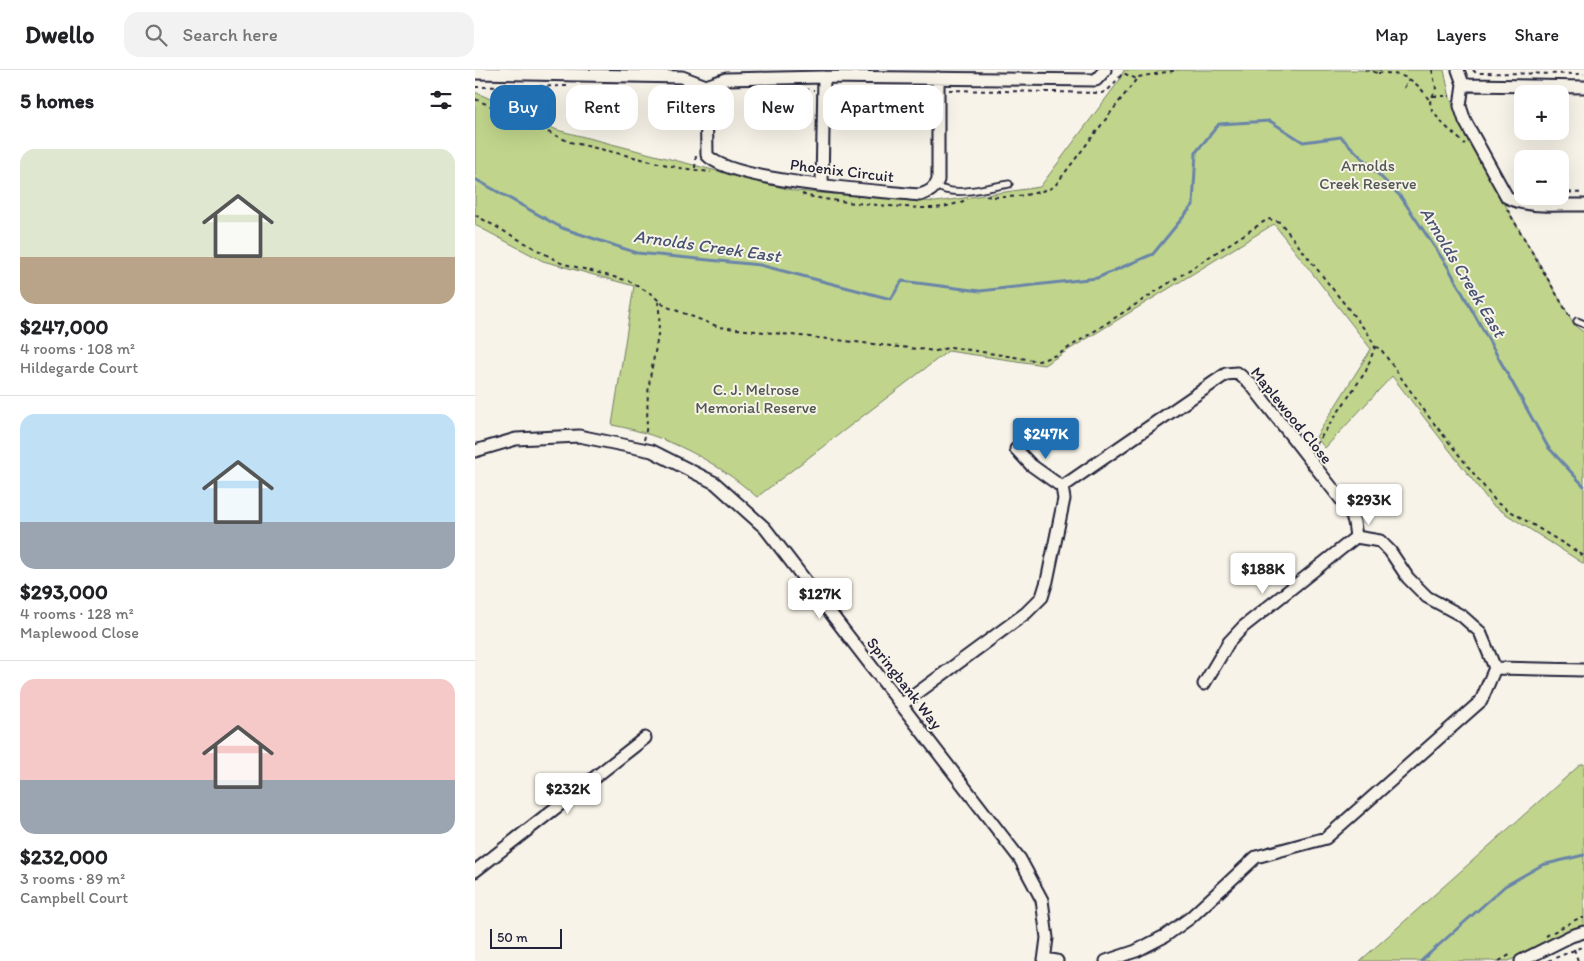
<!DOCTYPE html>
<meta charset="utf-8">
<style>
:root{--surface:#fff;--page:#f2f2f2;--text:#202124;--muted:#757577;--line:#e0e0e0;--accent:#1f6fb2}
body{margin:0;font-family:Itim,sans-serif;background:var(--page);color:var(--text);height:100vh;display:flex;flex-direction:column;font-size:19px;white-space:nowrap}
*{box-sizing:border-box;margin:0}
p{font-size:16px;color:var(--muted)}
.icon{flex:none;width:28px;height:28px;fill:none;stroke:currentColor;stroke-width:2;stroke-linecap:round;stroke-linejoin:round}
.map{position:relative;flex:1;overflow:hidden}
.sheet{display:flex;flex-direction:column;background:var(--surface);width:475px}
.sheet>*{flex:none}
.hud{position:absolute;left:15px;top:15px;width:475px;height:45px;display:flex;gap:10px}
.fabs{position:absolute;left:1039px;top:15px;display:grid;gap:10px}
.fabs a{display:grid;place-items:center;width:55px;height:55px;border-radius:10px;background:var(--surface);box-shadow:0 5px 20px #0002;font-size:25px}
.scale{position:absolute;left:15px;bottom:12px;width:72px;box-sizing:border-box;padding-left:5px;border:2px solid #22223b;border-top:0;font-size:14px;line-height:18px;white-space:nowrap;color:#22223b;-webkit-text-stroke:4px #f7f3e8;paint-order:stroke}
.price{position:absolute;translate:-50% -42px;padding:0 11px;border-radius:5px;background:#fff;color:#222;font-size:16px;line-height:32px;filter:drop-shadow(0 1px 2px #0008)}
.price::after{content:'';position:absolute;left:50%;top:30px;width:15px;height:11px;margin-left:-8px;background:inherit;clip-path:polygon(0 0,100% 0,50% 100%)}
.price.active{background:var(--accent);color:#fff}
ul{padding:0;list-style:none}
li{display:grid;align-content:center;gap:10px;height:265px;padding:0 20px}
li+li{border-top:1px solid var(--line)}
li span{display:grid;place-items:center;height:155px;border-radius:15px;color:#555}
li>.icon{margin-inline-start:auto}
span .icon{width:90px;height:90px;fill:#fffc;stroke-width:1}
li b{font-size:21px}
h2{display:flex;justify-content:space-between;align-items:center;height:60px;padding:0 20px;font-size:21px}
.chip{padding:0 18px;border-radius:15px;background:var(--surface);box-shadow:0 5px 20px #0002;font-size:18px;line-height:45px}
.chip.active{background:var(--accent);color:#fff}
header{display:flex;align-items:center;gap:30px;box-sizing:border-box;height:70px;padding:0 25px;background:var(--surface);border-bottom:1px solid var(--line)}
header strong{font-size:24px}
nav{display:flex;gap:28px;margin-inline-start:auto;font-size:18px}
.search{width:350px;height:45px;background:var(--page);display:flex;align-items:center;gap:12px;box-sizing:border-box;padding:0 18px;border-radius:15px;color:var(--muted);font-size:19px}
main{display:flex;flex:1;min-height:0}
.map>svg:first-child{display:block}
</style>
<header>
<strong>Dwello</strong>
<div class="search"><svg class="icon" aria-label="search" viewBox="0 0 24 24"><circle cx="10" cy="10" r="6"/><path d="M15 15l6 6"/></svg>Search here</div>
<nav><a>Map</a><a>Layers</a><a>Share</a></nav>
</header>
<main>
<section class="sheet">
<h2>5 homes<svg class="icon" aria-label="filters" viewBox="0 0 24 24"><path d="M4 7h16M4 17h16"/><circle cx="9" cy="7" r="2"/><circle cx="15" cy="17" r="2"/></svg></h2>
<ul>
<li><span style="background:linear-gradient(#dfe7d0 70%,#b9a48a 0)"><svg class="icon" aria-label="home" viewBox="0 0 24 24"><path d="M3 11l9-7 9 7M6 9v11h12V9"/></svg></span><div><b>$247,000</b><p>4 rooms · 108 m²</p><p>Hildegarde Court</p></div></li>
<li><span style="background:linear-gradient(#bfe0f5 70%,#9aa5b1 0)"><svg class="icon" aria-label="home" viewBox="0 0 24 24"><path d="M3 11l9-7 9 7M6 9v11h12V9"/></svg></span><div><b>$293,000</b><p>4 rooms · 128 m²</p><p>Maplewood Close</p></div></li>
<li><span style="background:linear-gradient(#f6c9c9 65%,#9aa5b1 0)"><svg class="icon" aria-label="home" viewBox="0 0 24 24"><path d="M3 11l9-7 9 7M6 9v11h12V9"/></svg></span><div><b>$232,000</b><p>3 rooms · 89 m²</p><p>Campbell Court</p></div></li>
</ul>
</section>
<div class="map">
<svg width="1109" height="891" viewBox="0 0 1109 891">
<rect width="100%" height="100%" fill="#f7f3e8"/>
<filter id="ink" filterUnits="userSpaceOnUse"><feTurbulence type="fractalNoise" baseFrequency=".02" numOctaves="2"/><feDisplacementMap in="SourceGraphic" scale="10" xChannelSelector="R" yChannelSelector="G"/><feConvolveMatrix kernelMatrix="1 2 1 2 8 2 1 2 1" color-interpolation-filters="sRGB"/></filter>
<g filter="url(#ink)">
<path fill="#c0d58b" stroke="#717c63" d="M649,0H969L975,28L989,63L1100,256L1109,262V494L1017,435L917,306L850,378L841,367L896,279L799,154L569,295L473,281L282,427C240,390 191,365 137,355L159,216L68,191L0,155V22L82,60L320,121L461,132L565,117L644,11Z
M1106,694H1109V855L1034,891H885Z"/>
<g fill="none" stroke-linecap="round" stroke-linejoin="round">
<path stroke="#6984a9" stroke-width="3" d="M0,109L87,158L162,183L285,195L416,229L427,211L505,221L622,208L678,184L718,135L721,82L744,54L795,51L828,72L866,67L926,127L973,197L1073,377L1109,416
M946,891L1030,816L1067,795L1109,785"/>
<defs>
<path id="lane" d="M461,116C480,128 513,117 534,114
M1102,251L1109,254"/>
<path id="street" d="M983,0L988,14L994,15L1109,17
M0,3L207,7L231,16L251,9L349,7L621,10L630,0
M988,14L985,36L990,51L1032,127C1053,139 1085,134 1109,135
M231,16L232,85C255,112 405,121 445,125C454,122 460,119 463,110V8
M347,115L349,7
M541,379L556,395L587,417
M0,381L41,369L104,366L177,381L240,413L290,458L545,789L567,830L572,868L569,891
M1020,598L1109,600
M729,614L754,572L768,557L881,467
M426,635L551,543L567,527L572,511L589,429L587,417L751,304L762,303L774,312L875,441L879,452L881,467L905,471L915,481L933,508L952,527L987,546L1005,562L1020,598L1006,631L851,768L781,787L715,848L690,866L661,881L631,891
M0,801L170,668
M569,889L582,891
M1046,891L1096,866L1109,862"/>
</defs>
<use href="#lane" stroke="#22223b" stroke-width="9"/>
<use href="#street" stroke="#22223b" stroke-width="15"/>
<path stroke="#22223b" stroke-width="2" stroke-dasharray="4 4" stroke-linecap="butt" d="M890,0L903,3L905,0
M957,0L961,18L955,32L957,41L969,55L990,74
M998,0L1001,3L1109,4
M903,3C927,2 943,10 955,32
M0,17L96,16
M929,18L934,9
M314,19L339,20
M359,20H454
M474,20L627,23L634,19L648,3L662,9
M958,26H975
M0,29L95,72L205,98L236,102
M220,98L221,85
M1085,122L1109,123
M327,124C342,131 440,139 459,138C471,137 482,134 493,129
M511,126C534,129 558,125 579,117L663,7L703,0
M1032,139L1096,249
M0,145L86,193L154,211L175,223L190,236L244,257L461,281L476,277L564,291L584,284L793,149L805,152L894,265L900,277L891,301L838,379
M900,277L905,278L954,347L1022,433L1109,486
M169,370C174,352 171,334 174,316C177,288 188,260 183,232
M1071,866L1104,848H1109
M1099,879L1103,891
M1024,891L1038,883
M1073,891L1109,876"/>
<use href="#lane" stroke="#f7f3e8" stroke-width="5.5"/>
<use href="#street" stroke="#f7f3e8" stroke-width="11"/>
</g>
</g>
<g text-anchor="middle" stroke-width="4" stroke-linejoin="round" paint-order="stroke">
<g font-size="16" fill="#515853" stroke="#f7f3e8">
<text x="893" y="101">Arnolds<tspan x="893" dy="18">Creek Reserve</tspan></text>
<text x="281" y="325">C. J. Melrose<tspan x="281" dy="18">Memorial Reserve</tspan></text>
</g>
<g font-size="16" fill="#22223b" stroke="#f7f3e8">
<text transform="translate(367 100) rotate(7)" y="6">Phoenix Circuit</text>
<text transform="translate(817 345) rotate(51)" y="6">Maplewood Close</text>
<text transform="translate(430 613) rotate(52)" y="6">Springbank Way</text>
</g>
<g font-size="18" font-style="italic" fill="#465372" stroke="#f7f3e8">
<text transform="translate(232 176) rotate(8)" y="6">Arnolds Creek East</text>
<text transform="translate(988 202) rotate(59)" y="6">Arnolds Creek East</text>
</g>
</g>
</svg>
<div class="fabs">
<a>+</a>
<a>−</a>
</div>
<div class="scale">50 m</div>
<b class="price active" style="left:571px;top:390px">$247K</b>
<b class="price" style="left:894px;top:456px">$293K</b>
<b class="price" style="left:788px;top:525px">$188K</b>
<b class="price" style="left:345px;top:550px">$127K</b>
<b class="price" style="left:93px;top:745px">$232K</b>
<div class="hud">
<a class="chip active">Buy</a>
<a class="chip">Rent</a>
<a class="chip">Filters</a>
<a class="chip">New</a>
<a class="chip">Apartment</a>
</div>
</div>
</main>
